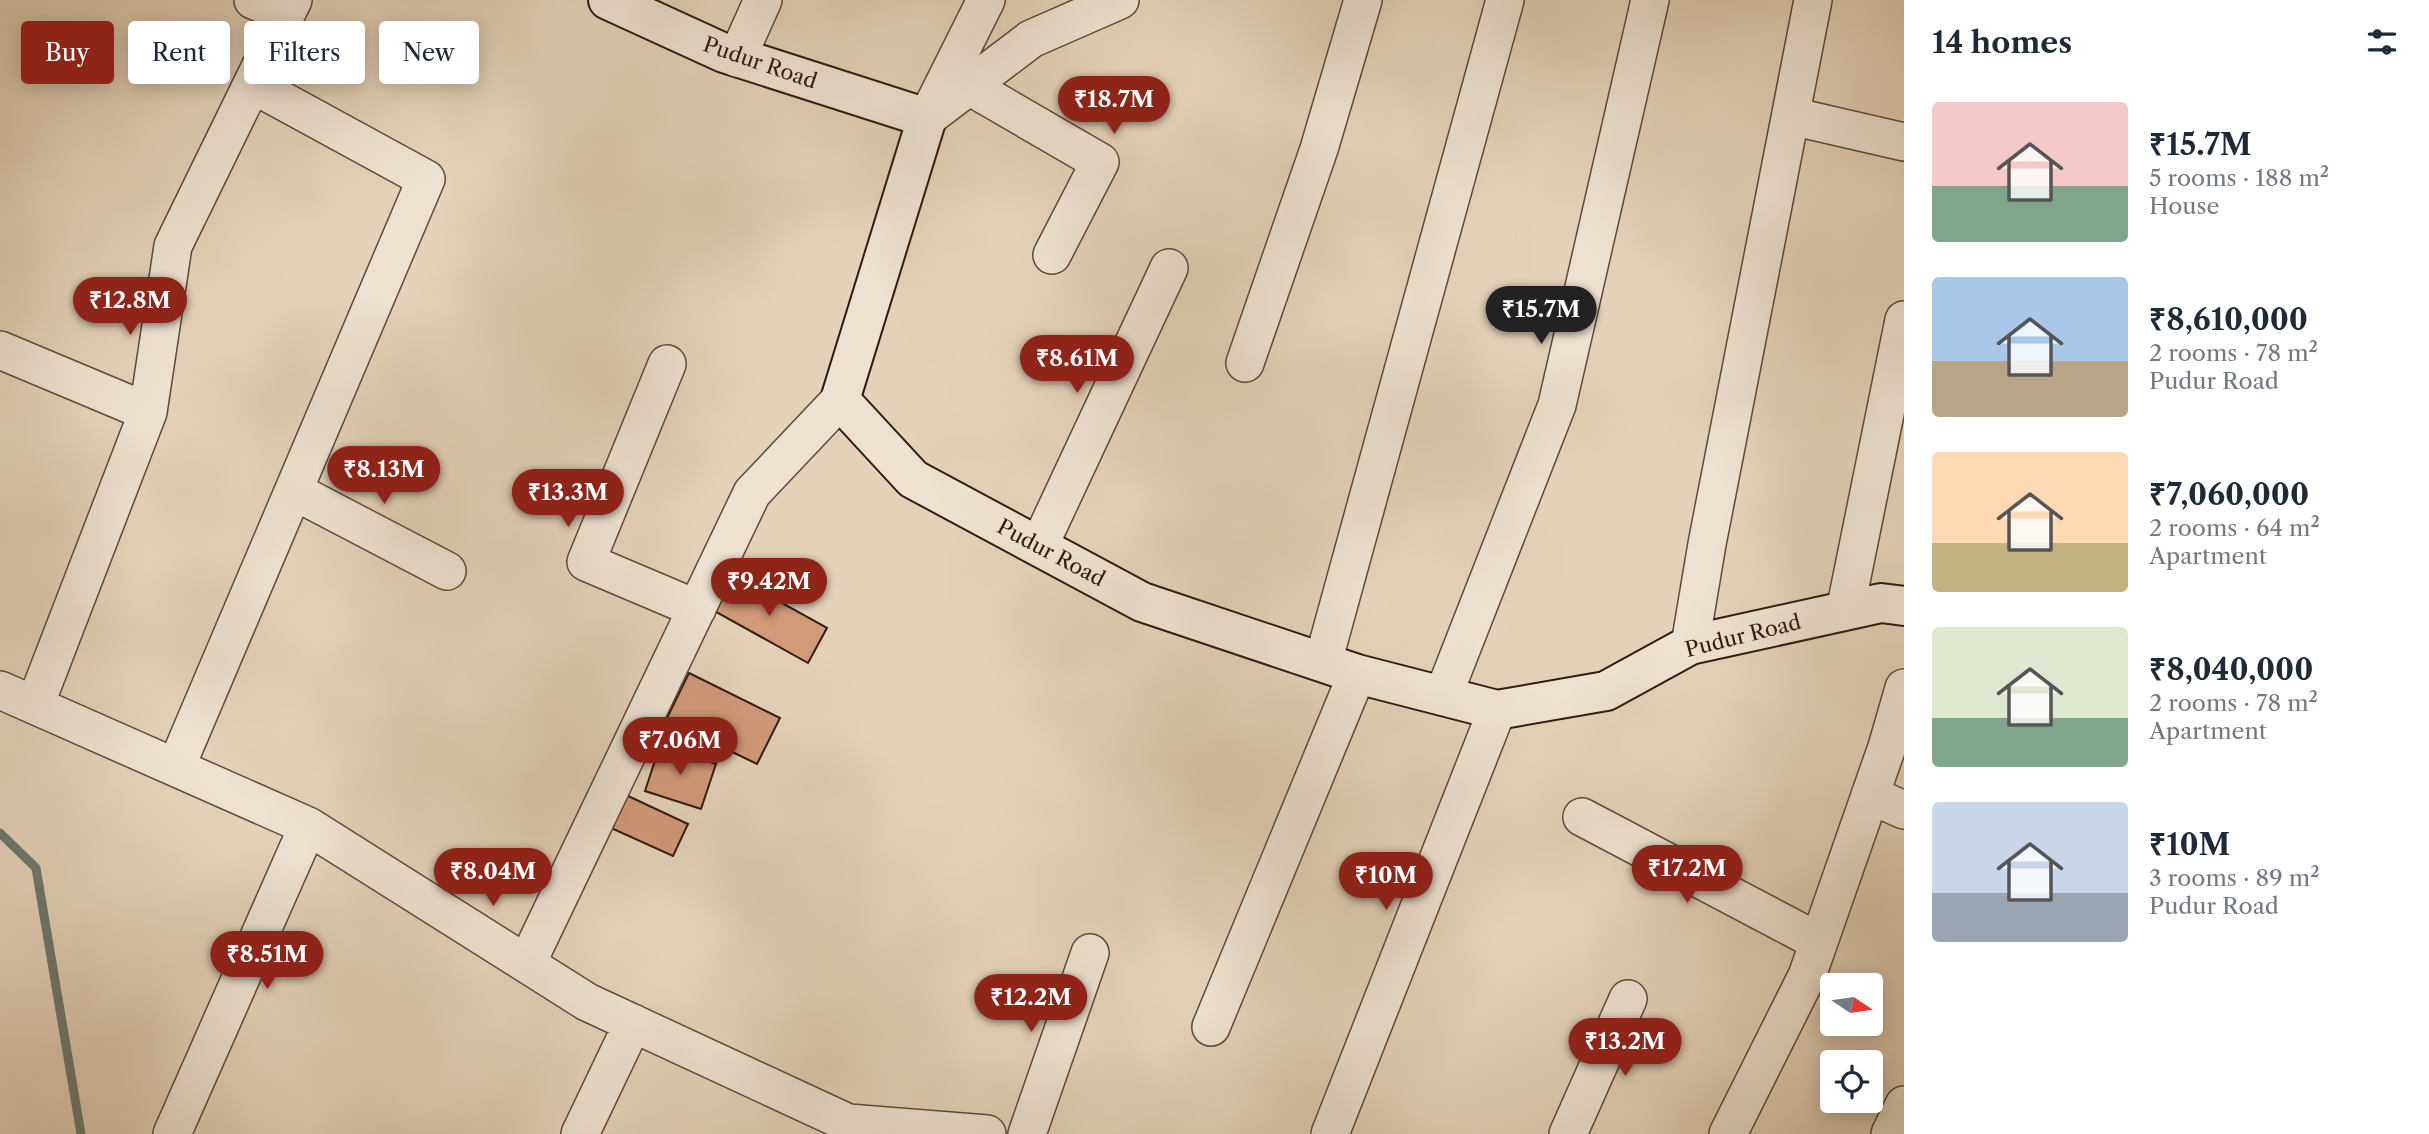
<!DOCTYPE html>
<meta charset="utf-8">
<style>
:root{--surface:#fff;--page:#f2f2f3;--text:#1f2937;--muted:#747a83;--accent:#8f2418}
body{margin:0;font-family:"Libre Caslon Text",serif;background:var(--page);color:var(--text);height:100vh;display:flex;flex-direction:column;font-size:26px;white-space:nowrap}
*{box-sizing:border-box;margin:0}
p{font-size:23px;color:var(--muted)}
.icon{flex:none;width:38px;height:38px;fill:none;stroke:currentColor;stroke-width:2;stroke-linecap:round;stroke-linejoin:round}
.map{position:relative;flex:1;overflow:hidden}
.details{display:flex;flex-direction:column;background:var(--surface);width:525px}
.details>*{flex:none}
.banner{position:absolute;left:21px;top:21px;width:665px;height:63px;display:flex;gap:14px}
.needle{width:46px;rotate:103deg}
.controls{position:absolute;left:1820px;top:973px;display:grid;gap:14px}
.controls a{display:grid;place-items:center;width:63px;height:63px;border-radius:7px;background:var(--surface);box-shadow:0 4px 18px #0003;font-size:35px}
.price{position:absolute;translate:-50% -60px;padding:0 16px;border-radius:24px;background:var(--accent);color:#fff;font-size:23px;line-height:46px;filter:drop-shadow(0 2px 4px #0008)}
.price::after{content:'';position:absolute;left:50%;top:42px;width:21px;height:16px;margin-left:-10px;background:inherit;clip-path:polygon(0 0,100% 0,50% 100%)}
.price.selected{background:#222;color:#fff}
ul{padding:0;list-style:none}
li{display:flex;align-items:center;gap:21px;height:175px;padding:0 28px}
li span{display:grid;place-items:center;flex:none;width:196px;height:140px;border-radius:7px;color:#555}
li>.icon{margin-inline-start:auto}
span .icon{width:84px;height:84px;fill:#fffc;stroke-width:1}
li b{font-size:30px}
h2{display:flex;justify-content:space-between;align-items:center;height:84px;padding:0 28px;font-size:30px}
.pill{padding:0 24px;border-radius:7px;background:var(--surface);box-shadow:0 4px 18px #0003;font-size:24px;line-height:63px}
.pill.selected{background:var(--accent);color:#fff}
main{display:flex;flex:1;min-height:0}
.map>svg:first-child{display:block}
</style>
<main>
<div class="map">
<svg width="1904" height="1134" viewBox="0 0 1904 1134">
<rect width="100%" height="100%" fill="#e4d2b8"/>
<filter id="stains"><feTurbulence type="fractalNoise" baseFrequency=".00286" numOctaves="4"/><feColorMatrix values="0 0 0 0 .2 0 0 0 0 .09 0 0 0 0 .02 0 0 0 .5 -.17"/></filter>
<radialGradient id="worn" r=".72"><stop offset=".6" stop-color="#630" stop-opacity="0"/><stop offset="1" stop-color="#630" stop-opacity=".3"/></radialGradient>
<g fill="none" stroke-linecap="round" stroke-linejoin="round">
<path stroke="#6d796e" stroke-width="9" d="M0,833L36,868L81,1134"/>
</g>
<path fill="#d19a79" stroke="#311b0f" stroke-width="2" d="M730,574L827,628L808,663L711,609Z
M689,673L780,718L757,764L666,720Z
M660,745L716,764L701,809L645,791Z
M626,795L688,824L673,856L611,828Z"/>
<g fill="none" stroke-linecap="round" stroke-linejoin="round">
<defs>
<path id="street" d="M253,0L286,14
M737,58L763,0
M969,86L1100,162L1052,255
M930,112L986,0
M1791,116L1904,142
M927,118L1031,39L1120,0
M0,350L148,412
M1245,363L1319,149L1363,0
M667,364L586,562L697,609
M294,491L447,571
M1039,546L1169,268
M1845,611L1904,320
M1690,645L1707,544L1813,0
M1323,662L1505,0
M0,690L308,826L587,1002L848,1123L987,1134
M1443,696L1557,405L1650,0
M35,705L148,412L173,246L293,0
M176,767L426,179L252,84
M1870,795L1904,810
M1582,817L1819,942
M527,963L752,493L840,400
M1211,1027L1357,674
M172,1134L308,826
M580,1134L633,1023
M1027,1134L1090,953
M1330,1134L1497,710
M1568,1134L1628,999
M1728,1134L1807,976L1887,747L1904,688
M1890,1134L1904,1105"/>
<path id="secondary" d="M608,0L724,53L927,118L840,400L913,479L1142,602L1357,674L1497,710L1606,691L1690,645L1881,603L1904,606"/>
</defs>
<use href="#street" stroke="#5e4939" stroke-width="40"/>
<use href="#secondary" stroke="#311b0f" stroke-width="42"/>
<use href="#street" stroke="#ede2d1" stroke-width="37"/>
<use href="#secondary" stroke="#ede2d1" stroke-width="38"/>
</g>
<g text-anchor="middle" stroke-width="7" stroke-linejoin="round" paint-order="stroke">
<g font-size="21" fill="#311b0f" stroke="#ede2d1">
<text transform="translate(760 63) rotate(19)" y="7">Pudur Road</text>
<text transform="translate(1051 553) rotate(28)" y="7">Pudur Road</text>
<text transform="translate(1743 636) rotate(-14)" y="7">Pudur Road</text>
</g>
</g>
<rect width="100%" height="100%" filter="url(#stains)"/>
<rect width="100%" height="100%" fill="url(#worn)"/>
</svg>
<div class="controls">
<a><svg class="needle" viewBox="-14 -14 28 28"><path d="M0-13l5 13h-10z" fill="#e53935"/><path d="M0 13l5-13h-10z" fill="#747a83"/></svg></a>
<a><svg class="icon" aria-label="locate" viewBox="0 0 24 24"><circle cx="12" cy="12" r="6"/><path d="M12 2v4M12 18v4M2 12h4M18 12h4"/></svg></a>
</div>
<b class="price" style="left:1114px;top:136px">₹18.7M</b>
<b class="price" style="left:130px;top:337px">₹12.8M</b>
<b class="price selected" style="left:1541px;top:346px">₹15.7M</b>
<b class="price" style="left:1077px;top:395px">₹8.61M</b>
<b class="price" style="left:384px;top:506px">₹8.13M</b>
<b class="price" style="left:568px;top:529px">₹13.3M</b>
<b class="price" style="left:769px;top:618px">₹9.42M</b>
<b class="price" style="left:680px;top:777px">₹7.06M</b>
<b class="price" style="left:1687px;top:905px">₹17.2M</b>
<b class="price" style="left:493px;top:908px">₹8.04M</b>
<b class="price" style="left:1386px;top:912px">₹10M</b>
<b class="price" style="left:267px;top:991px">₹8.51M</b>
<b class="price" style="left:1031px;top:1034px">₹12.2M</b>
<b class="price" style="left:1625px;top:1078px">₹13.2M</b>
<div class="banner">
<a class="pill selected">Buy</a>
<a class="pill">Rent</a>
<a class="pill">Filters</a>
<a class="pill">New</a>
</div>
</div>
<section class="details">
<h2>14 homes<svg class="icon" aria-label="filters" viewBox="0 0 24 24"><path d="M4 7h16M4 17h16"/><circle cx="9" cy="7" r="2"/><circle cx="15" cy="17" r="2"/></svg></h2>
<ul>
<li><span style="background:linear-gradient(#f6c9c9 60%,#7fa58c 0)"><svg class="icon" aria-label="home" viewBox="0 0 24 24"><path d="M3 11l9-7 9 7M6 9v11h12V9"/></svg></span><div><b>₹15.7M</b><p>5 rooms · 188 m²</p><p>House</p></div></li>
<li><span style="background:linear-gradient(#a9c7e8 60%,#b9a48a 0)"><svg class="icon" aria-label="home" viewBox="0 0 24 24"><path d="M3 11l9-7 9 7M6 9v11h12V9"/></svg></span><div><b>₹8,610,000</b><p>2 rooms · 78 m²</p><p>Pudur Road</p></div></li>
<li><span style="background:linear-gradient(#ffd9b3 65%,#c2b280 0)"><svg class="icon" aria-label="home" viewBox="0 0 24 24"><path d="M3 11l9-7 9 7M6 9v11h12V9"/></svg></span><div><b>₹7,060,000</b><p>2 rooms · 64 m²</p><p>Apartment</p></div></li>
<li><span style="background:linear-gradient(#dfe7d0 65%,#7fa58c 0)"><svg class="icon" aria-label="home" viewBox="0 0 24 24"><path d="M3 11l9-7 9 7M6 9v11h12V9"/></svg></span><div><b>₹8,040,000</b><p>2 rooms · 78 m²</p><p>Apartment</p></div></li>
<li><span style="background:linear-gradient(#c9d6e8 65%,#9aa5b1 0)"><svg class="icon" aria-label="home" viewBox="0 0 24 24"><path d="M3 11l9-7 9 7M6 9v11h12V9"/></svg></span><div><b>₹10M</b><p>3 rooms · 89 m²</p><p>Pudur Road</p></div></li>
</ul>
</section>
</main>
